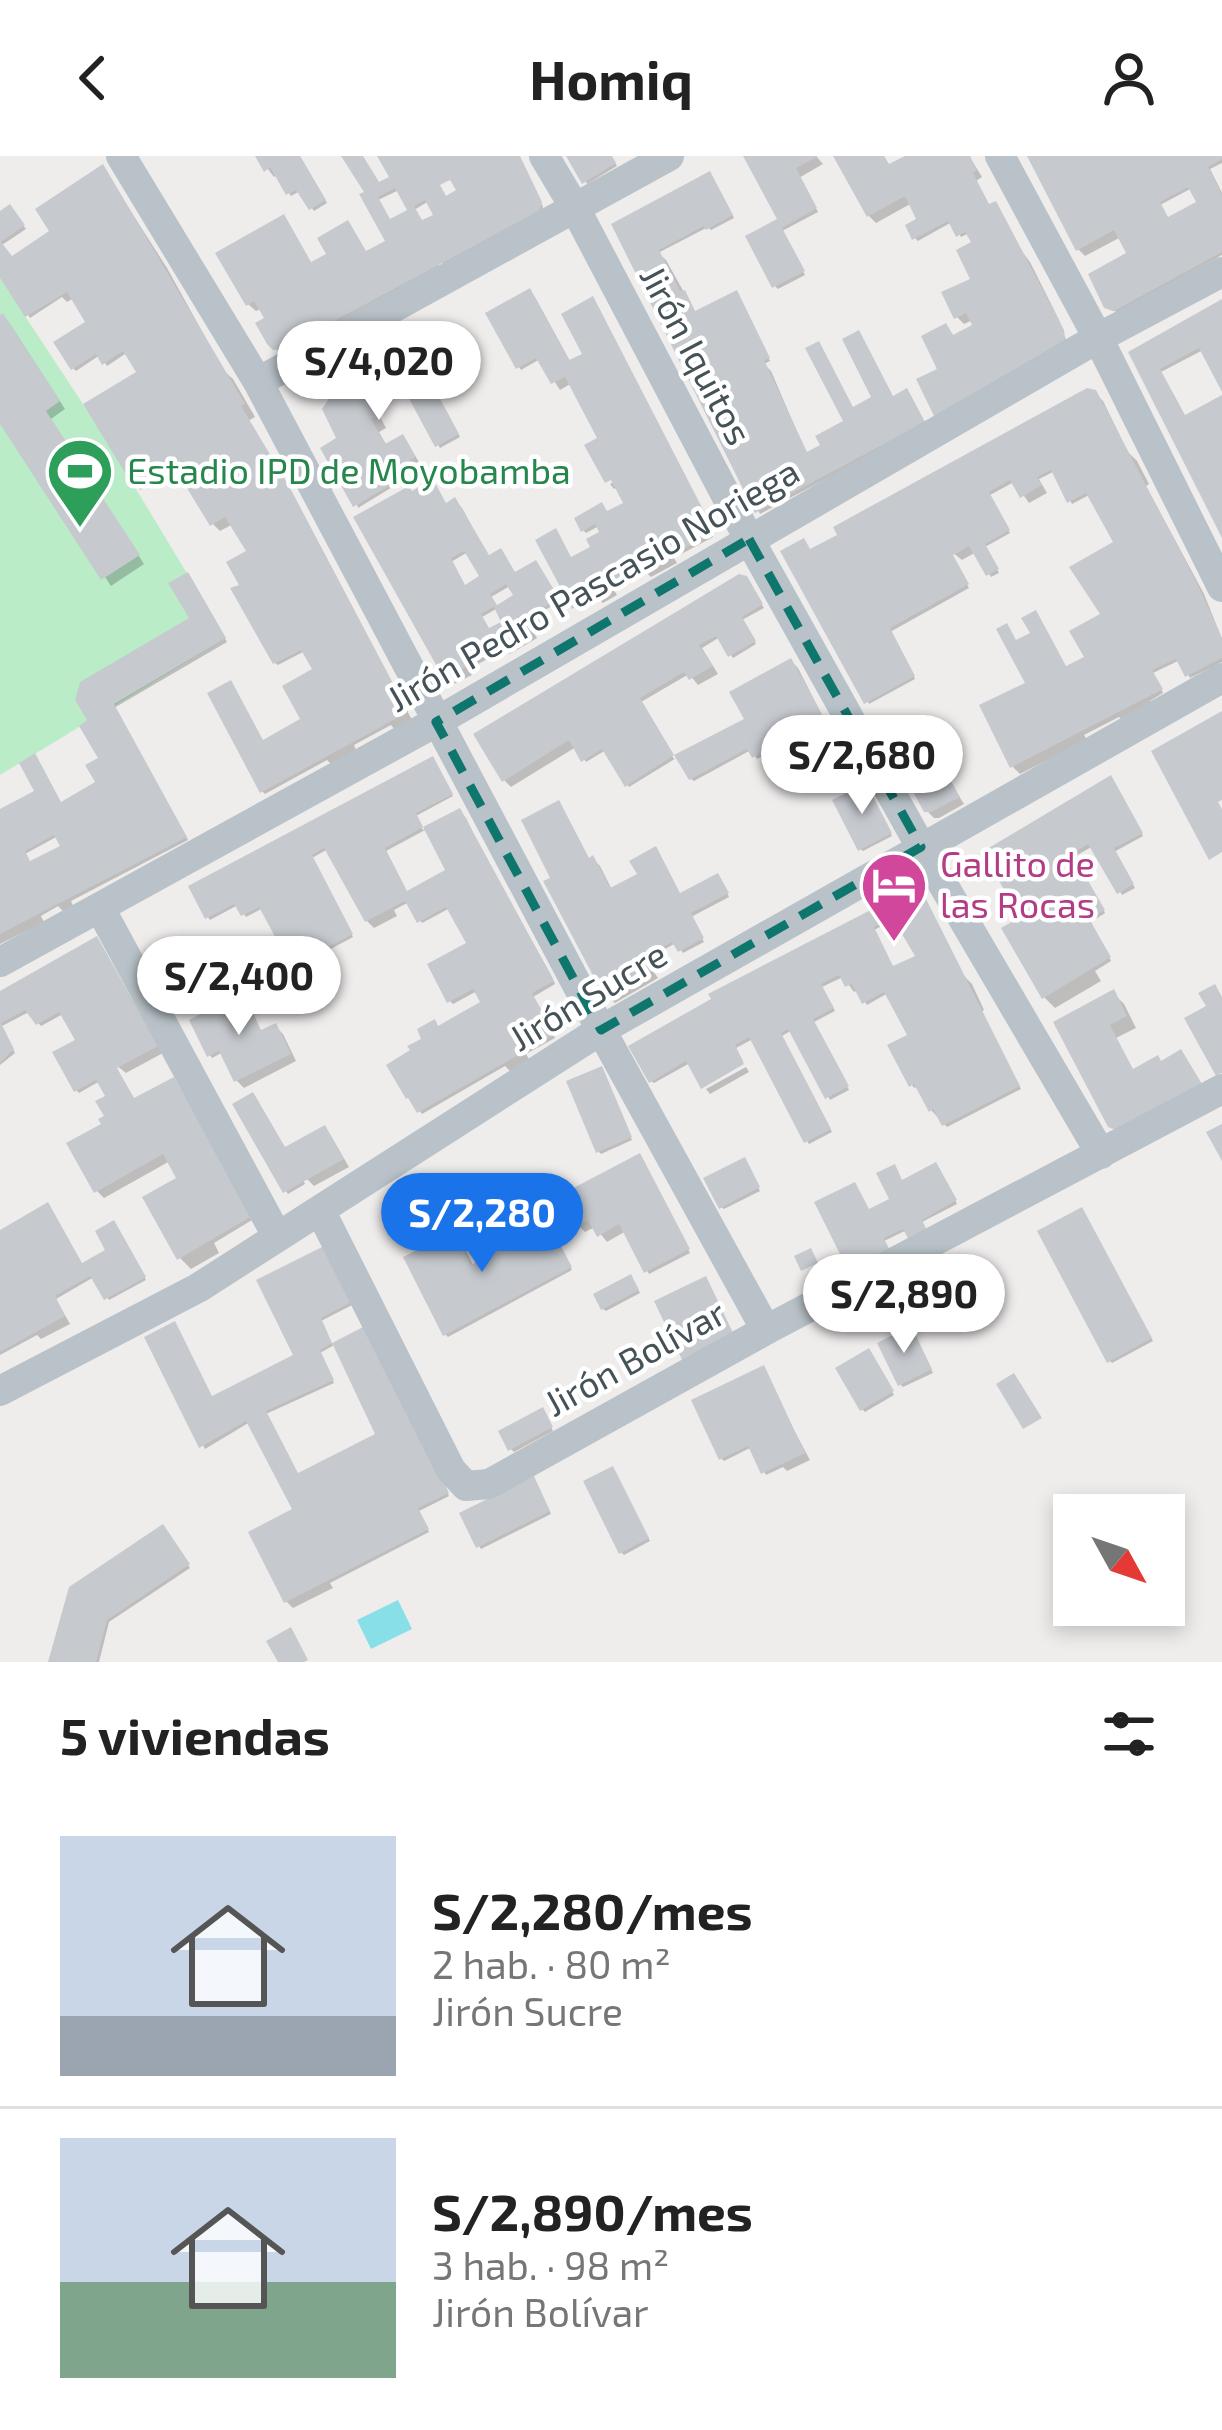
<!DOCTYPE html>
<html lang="es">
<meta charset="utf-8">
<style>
:root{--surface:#fff;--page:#f6f6f6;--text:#222;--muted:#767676;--line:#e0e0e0;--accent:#1a73e8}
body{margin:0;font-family:"Exo 2",sans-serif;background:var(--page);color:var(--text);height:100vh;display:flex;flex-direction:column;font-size:45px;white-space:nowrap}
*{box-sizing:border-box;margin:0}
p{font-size:39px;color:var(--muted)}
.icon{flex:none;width:66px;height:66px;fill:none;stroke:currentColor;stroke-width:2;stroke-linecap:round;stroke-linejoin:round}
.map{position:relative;height:1506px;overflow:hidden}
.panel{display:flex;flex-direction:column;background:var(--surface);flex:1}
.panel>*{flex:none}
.needle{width:78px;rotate:130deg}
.controls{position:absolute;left:1053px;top:1338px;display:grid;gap:24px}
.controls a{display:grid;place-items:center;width:132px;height:132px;border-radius:0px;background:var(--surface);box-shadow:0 6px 18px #0003;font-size:60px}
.price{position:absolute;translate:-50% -102px;padding:0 27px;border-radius:42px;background:#fff;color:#222;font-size:39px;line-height:78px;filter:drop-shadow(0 3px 6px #0008)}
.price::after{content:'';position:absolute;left:50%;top:72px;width:36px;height:27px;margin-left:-18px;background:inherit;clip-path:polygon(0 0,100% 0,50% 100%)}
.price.on{background:var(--accent);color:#fff}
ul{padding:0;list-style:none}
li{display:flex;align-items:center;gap:36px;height:300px;padding:0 60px}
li+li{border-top:3px solid var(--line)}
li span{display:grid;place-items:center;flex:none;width:336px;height:240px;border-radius:0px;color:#555}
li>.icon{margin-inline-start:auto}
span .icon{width:144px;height:144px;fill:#fffc;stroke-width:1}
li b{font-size:51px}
h2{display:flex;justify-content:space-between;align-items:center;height:144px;padding:0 60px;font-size:51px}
header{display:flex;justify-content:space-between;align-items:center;height:156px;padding:0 60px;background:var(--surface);font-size:54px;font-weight:700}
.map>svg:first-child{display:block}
</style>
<header><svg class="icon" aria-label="back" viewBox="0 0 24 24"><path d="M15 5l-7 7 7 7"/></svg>Homiq<svg class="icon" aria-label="person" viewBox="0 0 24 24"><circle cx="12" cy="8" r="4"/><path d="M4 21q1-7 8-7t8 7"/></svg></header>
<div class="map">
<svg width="1222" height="1506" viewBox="0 0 1222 1506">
<rect width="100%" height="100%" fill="#efecec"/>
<path fill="#bbecc8" d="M0,122L104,280L226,482L0,619Z"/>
<path fill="#89dfe7" d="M398,1444L412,1473L371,1493L357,1464Z"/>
<path fill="#0003" fill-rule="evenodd" d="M258,0H300L327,47L314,55L300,35L291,40L278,18L274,21Z
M345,0H361L379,29L394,23L380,0H518L543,51L541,57L448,112L434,99L439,110L285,195H279L269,186L268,163L262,152L256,155L248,148L311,109L366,98L389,86L368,37ZM452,19L460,35L445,44L436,28ZM399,34L411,55L390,66L378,44ZM429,45L442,72L422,68L414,54Z
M570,0H611L617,10L587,28Z
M747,0H816L823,8L797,23Z
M837,0H884L890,11L911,0H969L982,21L976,25L989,52L1030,106L1059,164L1066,184L1012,214L936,216L946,171L955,181L976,170L973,164L964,168L957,161L974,123L975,87L969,77L961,81L952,66L918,85L915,82L920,65L912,47L876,67L869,60Z
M1030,0H1222V7L1210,13L1222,37V99L1118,156L1110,154L1106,150L1130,98L1121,81L1085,100L1078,93ZM1192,32L1200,47L1169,64L1160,49Z
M105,15L167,112L224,215L233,223L255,261L248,265L292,336L412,564L395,574L391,569L354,589L356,594L331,608L327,604L265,638L262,635L263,587L304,564L316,514L305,495L278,509L275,507L243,430L251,396L233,368L220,375L213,368L178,310L140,334L138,331L140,216L128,196L107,210L100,199L76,215L73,212L89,167L74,142L67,146L62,141L30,162L0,117V59L10,52L26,73L2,89L12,103L53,76Z
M712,21L734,62L711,74L708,71L658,97L666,104L696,158L739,141L770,205L764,208L771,215L807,299L819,292L846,267L854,254L894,243L925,270L760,358L615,69Z
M808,37L818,56L782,75L805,119L778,133L775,130L781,64Z
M529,136L536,143L571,207L586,199L595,146L712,374L713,381L674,402L677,407L651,421L646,416L614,434L617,439L603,447L598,442L577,454L575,452L572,404L594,392L603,377L599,370L586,377L583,374L627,349L618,331L614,333L610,328L614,326L602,283L572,227L560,234L540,203L521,214L519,211Z
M1222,146V228L1203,194L1161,216L1185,262L1222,242V376L1132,197Z
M0,163L10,168L65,253L51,263L144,408L111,430L0,263Z
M411,191L460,281L440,292L408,234L375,251L386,272L379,276L387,290L403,281L421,309L397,322L386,312L394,330L358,352L341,283L325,254Z
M1095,237L1103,245L1128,296L1137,305L1149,328L1146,330L1204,438L1222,483V506L1190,522L1180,504L1153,517L1163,537L1150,545L1153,550L1124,565L1119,561L1084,579L1087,584L1020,618L1013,611L1028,528L1017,487L1066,513L1088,502L1104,459L1118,387L1095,336L1072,348L1055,315L1039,323L1047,337L1029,347L1014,326L990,339L1010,377L985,391L999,417L991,421L976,396L962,404L947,392L969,432L890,476L915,523L869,548L811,396Z
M455,345L462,352L489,402L516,419L538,410L559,446L538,458L546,471L534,477L537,482L510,498L506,493L469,513L472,519L454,528L447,521L446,350ZM468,396L484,421L466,432L451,406ZM510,430L516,441L497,452L491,441ZM498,452L506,467L490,476L482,461Z
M190,422L227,486L114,552L188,684L71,745L73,750L63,755L58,750L41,760L44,766L0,788V656L62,649L99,627L102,603L83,571L193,463ZM58,680L64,691L30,708L25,698Z
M749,427L764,452L742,464L756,488L733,502L720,481L702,492L718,518L698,529L689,518L641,546L674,603L678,601L629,631L606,594L586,606L576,591L511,631L504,624Z
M791,505L798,512L831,577L790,599L783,589L757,603L751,594L694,625L691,623L748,563Z
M435,606L453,640L416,660L423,674L459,655L466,662L485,702L550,817L555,828L533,841L555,882L526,898L529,903L510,915L505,910L422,958L403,931L439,873L485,847L477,835L453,848L450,845L470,789L450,752L422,767L409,746L394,754L397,760L374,772L367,765L328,693L312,702L353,781L273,824L271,821L284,792L263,752L246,761L238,749L210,764L208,761ZM427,673L449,715L407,738L386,695Z
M942,613L964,648L939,662H934L926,654Z
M1113,625L1143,680L1114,696L1135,732L1122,739L1093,690L1062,708L1065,714L1079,710L1105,757L1091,766L1111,805L1095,815L1101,825L1055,852L1044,841L1024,763Z
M868,633L892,680L863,695L860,693Z
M592,702L600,710L612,734L681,740L720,723L729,741L691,761L704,786L683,797L676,787L645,804L658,822L615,847L608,840L589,704Z
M919,733L963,819L972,828L984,854L981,856L1021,933L947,971L931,954L918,930L914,932L912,929V879L888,837L867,849L858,834L854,836L843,821L822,831L835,855L814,866L849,934L830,944L792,874L782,880L832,976L809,988L807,985L753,883L736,892L743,905L702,928L690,907L654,927L651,925ZM896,763L919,802L893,813L874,774Z
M97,784L163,897L126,917L112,906L135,945L252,1064L214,1087L219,1097L191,1113L180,1102L184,1035L170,1005L104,1042L97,1035L100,972L108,961L110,941L100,925L79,937L76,934L79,885L63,858L41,870L29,856L2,870L15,897L0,909V838Z
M1113,837L1124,848L1136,872L1116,882L1125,977L1057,867Z
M193,865L262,877L276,871L283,878L296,905L244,932L237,925L223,896L212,902L210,899Z
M746,911L749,916L710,938L706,933Z
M604,916L632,984L601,998L598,995Z
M324,973L331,980L349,1011L314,1030L300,1016L305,1028L288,1038L286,1035L285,994Z
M642,1003L690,1097L649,1118L626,1075L607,1086L595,1071L585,1076L578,1069Z
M747,1007L760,1035L724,1053L721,1051Z
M939,1012L957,1048L920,1067L928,1074H907L884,1085L870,1056L893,1045L903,1027Z
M1084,1057L1153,1185L1112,1207L1110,1205Z
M116,1070L146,1124L109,1144L94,1121L56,1143L70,1168L41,1183L37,1179L0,1199V1077L83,1110L109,1095Z
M551,1073L572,1114L448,1181L445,1178L454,1078L461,1085L474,1111Z
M633,1124L640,1137L606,1155L603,1153Z
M260,1126L356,1147L321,1165L333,1190L366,1173L449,1340L419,1355L429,1376L330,1427L333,1432L293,1452L286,1445L296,1355L250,1266L205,1293L148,1182L213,1243L297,1201ZM336,1188L384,1291L298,1321L266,1258L334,1227L320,1197Z
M914,1176L933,1217L903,1231L901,1229Z
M871,1199L894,1239L865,1256L862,1253Z
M545,1258L553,1275L514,1296L511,1293Z
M789,1265L810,1304L787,1315L783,1311L766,1319L752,1291L724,1305L721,1302Z
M615,1316L650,1385L624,1399L621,1396Z
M536,1327L551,1358L481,1393L479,1390Z
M165,1374L190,1412L109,1466L99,1506H51Z"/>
<path fill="#c6cacf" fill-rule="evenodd" d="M255,0H300L326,44L309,54L296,34L286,39L270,11L264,16Z
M341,0H363L379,26L389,21L377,0H520L542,46L539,55L282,193L273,194L267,188L255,167L264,162L254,145L246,150L215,97L284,58L311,106L326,98L317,82L348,64L366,95L385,85L359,38L364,36ZM450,24L456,34L446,40L440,29ZM395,32L407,54L390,63L378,41ZM425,44L433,59L422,64L414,50Z
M566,0H612L616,7L582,28Z
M743,0H818L796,12L817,52L782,72L805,115L772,132L745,80L777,63Z
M833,0H884L889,8L905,0H970L977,14L973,17L989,48L996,45L1064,174L1065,184L1060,191L934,260L916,223L937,213L921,180L946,167L953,179L972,169L966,157L954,163L941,136L970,123L956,94L971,86L965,76L956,81L948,65L912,84L905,69L916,63L905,40L867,61Z
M1027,0H1222V3L1208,11L1222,39V96L1114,155L1104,152L1088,118L1126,97L1114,74L1076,95ZM1188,31L1196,46L1168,61L1160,46Z
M103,8L245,248L241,250L286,325L408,556L260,637L207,537L231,524L263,584L300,563L282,530L312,513L301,494L273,508L230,432L239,429L226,406L246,395L225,361L210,370L173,309L135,333L83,248L136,216L123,195L102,209L96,198L71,214L53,186L85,166L67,136L25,161L0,122V55L10,48L25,69L1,86L12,100L49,75L35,53Z
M710,15L733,59L706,74L704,70L659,94L680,135L685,134L695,155L737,134L770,202L764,204L807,296L820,289L815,280L843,265L805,192L819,185L853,251L871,241L842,183L859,174L893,240L907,232L925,266L755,357L611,68Z
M530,132L569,204L582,198L561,158L593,140L711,369V378L572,453L535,384L556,372L571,401L590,391L586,383L599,376L595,368L581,376L574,362L602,346L607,355L623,347L611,324L605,327L584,289L597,282L565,221L551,228L536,202L516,213L485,157Z
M1222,143V236L1199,192L1160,213L1185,259L1222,239V382L1128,196Z
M3,157L60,245L46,255L140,399L101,424L0,268V159Z
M409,185L459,278L435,291L398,222L366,239L377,260L371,263L385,288L403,278L416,301L387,317L394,327L353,351L320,292L336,282L322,253L330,241V227Z
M1087,232L1096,234L1197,427L1222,482V502L1185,521L1176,503L1152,514L1163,533L1010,612L979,549L1025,527L996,473L1007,467L1016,484L1030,477L1021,462L1036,454L1066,510L1084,501L1069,475L1100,458L1069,411L1113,386L1086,337L1067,347L1051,314L1037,321L1042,329L1020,342L1010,324L989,336L1010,374L985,388L999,413L986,420L969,390L953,399L969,428L890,472L915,520L864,548L780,395L804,382L810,393L837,379L833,371Z
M433,323L446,347L455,341L489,399L501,392L515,416L536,404L559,442L538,455L545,467L444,523L353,361L409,330L412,335ZM464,395L479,420L465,429L451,402ZM506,428L513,439L494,451L501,466L489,472L481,458L497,449L490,438Z
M188,416L226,482L114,548L187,681L0,778V653L34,635L19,607L35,597L61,646L95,626L85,609L98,602L79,570L87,564L75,544L80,526L189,462L168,427ZM54,679L60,690L30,705L25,695Z
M739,418L747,420L763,448L742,461L756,485L728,501L716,480L699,489L713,510L689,524L684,516L640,542L674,599L625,631L602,593L581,606L569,584L502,626L473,578Z
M791,502L830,573L784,599L778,588L752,602L747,593L689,624L674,599L744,563L729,536Z
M1222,555V644L1218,646L1222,653V696L1209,704L1151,595Z
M433,600L453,638L416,657L423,671L460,652L554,825L532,837L555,878L417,957L408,942L406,943L386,909L410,894L407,890L421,883L417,873L435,863L438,870L480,846L473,833L447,847L427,808L466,787L446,751L417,767L405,745L365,766L324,692L312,699L353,778L268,823L257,803L280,790L259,751L241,760L234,748L205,763L188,730ZM423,671L445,714L407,735L385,692Z
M942,609L960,641L931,656H924L909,628Z
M1111,619L1143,677L1114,692L1134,728L1117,738L1088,688L1062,704L1065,710L1076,704L1105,754L1089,763L1111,801L1042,843L1001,772L1020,761L982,696Z
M866,627L892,677L858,695L832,644Z
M559,644L589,702L593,699L610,732L637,718L629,705L656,690L680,737L718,717L729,737L691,757L704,782L678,796L672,786L646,800L654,814L605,842L543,725L550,722L521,664Z
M919,729L1020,930L942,970L933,953L929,956L914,928L909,931L887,889L907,879L884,836L862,848L852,828L845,831L839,819L821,828L834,852L813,863L849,930L825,943L788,873L781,877L831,973L804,987L749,881L735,889L744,908L701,933L686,905L649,927L628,890L711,843L708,838ZM892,761L915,800L893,810L874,771Z
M97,780L158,890L117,912L134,942L174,921L252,1060L177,1104L142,1041L176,1022L163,998L94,1037L66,987L101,968L98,963L104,960L95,945L105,940L96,924L74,936L52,896L75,884L59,856L36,869L25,854L1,867L14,893L0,907V835Z
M1215,828L1222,841V917L1216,920L1184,862L1206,850L1198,837Z
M1114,833L1127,860L1110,869L1133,913L1158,899L1161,905L1181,893L1202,928L1121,976L1108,971L1053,866Z
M243,836L261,874L276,867L291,898L234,926L219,895L207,901L189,864Z
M602,910L632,981L596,997L566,925Z
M253,936L285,991L325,969L344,1003L283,1037L232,948Z
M1222,968V1005L1206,976Z
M640,997L690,1093L644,1117L619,1068L597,1081L588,1064L575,1071L560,1039Z
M745,1001L760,1031L719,1053L703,1022Z
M936,1006L957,1044L922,1064L928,1077L910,1086L903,1073L884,1082L890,1095L849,1116L814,1046L855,1026L869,1053L889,1043L876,1017L895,1008L902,1024Z
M48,1046L82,1107L105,1094L95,1075L114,1064L146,1121L104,1144L90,1120L55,1140L65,1160L0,1196V1074Z
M1082,1051L1152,1182L1107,1207L1037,1075Z
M549,1067L572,1111L443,1180L403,1101L455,1075L471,1109Z
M328,1088L355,1144L321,1162L332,1187L320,1194L334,1224L266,1255L298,1317L375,1278L332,1187L367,1169L449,1337L418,1352L429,1373L284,1447L248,1376L292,1353L246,1265L199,1292L144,1181L175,1165L212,1240L293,1199L256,1124Z
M811,1092L818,1107L801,1115L794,1100Z
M968,1112L993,1162L976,1171L951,1121Z
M631,1118L639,1134L601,1154L593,1138Z
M706,1120L735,1181L683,1206L654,1145Z
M911,1170L932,1213L898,1230L877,1187Z
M869,1192L894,1235L860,1255L835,1212Z
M764,1209L805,1297L761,1318L748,1290L719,1304L691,1244Z
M1014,1217L1042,1262L1023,1273L996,1228Z
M543,1251L553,1271L508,1295L498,1275Z
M613,1310L649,1382L619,1398L583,1325Z
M534,1320L550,1355L476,1392L459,1357Z
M163,1368L190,1408L107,1464L96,1506H48L69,1431Z
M291,1471L308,1504L304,1506H278L266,1485Z"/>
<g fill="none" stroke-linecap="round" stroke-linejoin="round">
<path stroke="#b8c2c8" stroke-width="30" d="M121,0L258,226L601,874L766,1174
M544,0L575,52L749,383L921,691L1101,998
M1000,0L1098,182L1222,431
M258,226L669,0
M100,752L277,1080
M0,806L436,566L1098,182L1222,116
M320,1054L451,1314L466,1330L489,1328L766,1174L1222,933
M0,1235L198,1132L601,874L1222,522"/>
</g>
<path fill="none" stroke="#0f766e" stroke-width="9" stroke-dasharray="24 15" stroke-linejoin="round" d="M749,383L921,691L601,874L436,566Z"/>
<defs>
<symbol id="stadium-pin" viewBox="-11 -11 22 30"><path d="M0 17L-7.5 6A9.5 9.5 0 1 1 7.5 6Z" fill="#2e9e5b" stroke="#fff"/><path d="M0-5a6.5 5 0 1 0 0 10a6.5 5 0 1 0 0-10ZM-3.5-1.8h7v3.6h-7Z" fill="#fff"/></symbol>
<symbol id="hotel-pin" viewBox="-11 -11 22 30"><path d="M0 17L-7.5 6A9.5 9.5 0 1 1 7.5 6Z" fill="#d1479c" stroke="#fff"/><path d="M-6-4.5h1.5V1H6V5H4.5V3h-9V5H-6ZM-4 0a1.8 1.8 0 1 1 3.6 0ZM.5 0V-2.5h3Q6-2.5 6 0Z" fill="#fff"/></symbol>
</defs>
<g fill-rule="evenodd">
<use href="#stadium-pin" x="42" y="277" width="76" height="104"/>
<use href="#hotel-pin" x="856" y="691" width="76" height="104"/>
</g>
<g text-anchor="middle" stroke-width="9" stroke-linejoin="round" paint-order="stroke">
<g font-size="36" fill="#455258" stroke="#fff">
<text transform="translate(696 199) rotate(62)" y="13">Jirón Iquitos</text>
<text transform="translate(593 429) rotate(-30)" y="13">Jirón Pedro Pascasio Noriega</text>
<text transform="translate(588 840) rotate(-31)" y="13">Jirón Sucre</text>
<text transform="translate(635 1202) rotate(-29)" y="13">Jirón Bolívar</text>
</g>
<g font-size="36" fill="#27864d" stroke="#fff" text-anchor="start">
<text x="127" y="328">Estadio IPD de Moyobamba</text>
</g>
<g font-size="36" fill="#b23c85" stroke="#fff" text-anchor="start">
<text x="940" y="721">Gallito de<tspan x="940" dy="41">las Rocas</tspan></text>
</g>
</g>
</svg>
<div class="controls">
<a><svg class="needle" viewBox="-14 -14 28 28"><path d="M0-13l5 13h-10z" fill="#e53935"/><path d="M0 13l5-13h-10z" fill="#767676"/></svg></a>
</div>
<b class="price" style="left:379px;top:267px">S/4,020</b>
<b class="price" style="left:862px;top:661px">S/2,680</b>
<b class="price" style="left:239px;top:882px">S/2,400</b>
<b class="price on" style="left:482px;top:1119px">S/2,280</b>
<b class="price" style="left:904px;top:1200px">S/2,890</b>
</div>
<section class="panel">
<h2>5 viviendas<svg class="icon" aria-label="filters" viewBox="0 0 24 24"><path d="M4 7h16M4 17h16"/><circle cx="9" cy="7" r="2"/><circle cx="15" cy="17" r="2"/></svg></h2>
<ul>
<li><span style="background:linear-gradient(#c9d6e8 75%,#9aa5b1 0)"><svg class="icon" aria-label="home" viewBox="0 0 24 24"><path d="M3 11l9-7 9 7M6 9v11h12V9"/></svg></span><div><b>S/2,280/mes</b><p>2 hab. · 80 m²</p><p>Jirón Sucre</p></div></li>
<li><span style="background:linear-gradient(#c9d6e8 60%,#7fa58c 0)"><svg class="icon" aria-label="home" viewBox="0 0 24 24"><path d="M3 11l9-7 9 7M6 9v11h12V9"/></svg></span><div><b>S/2,890/mes</b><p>3 hab. · 98 m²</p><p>Jirón Bolívar</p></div></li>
</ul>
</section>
